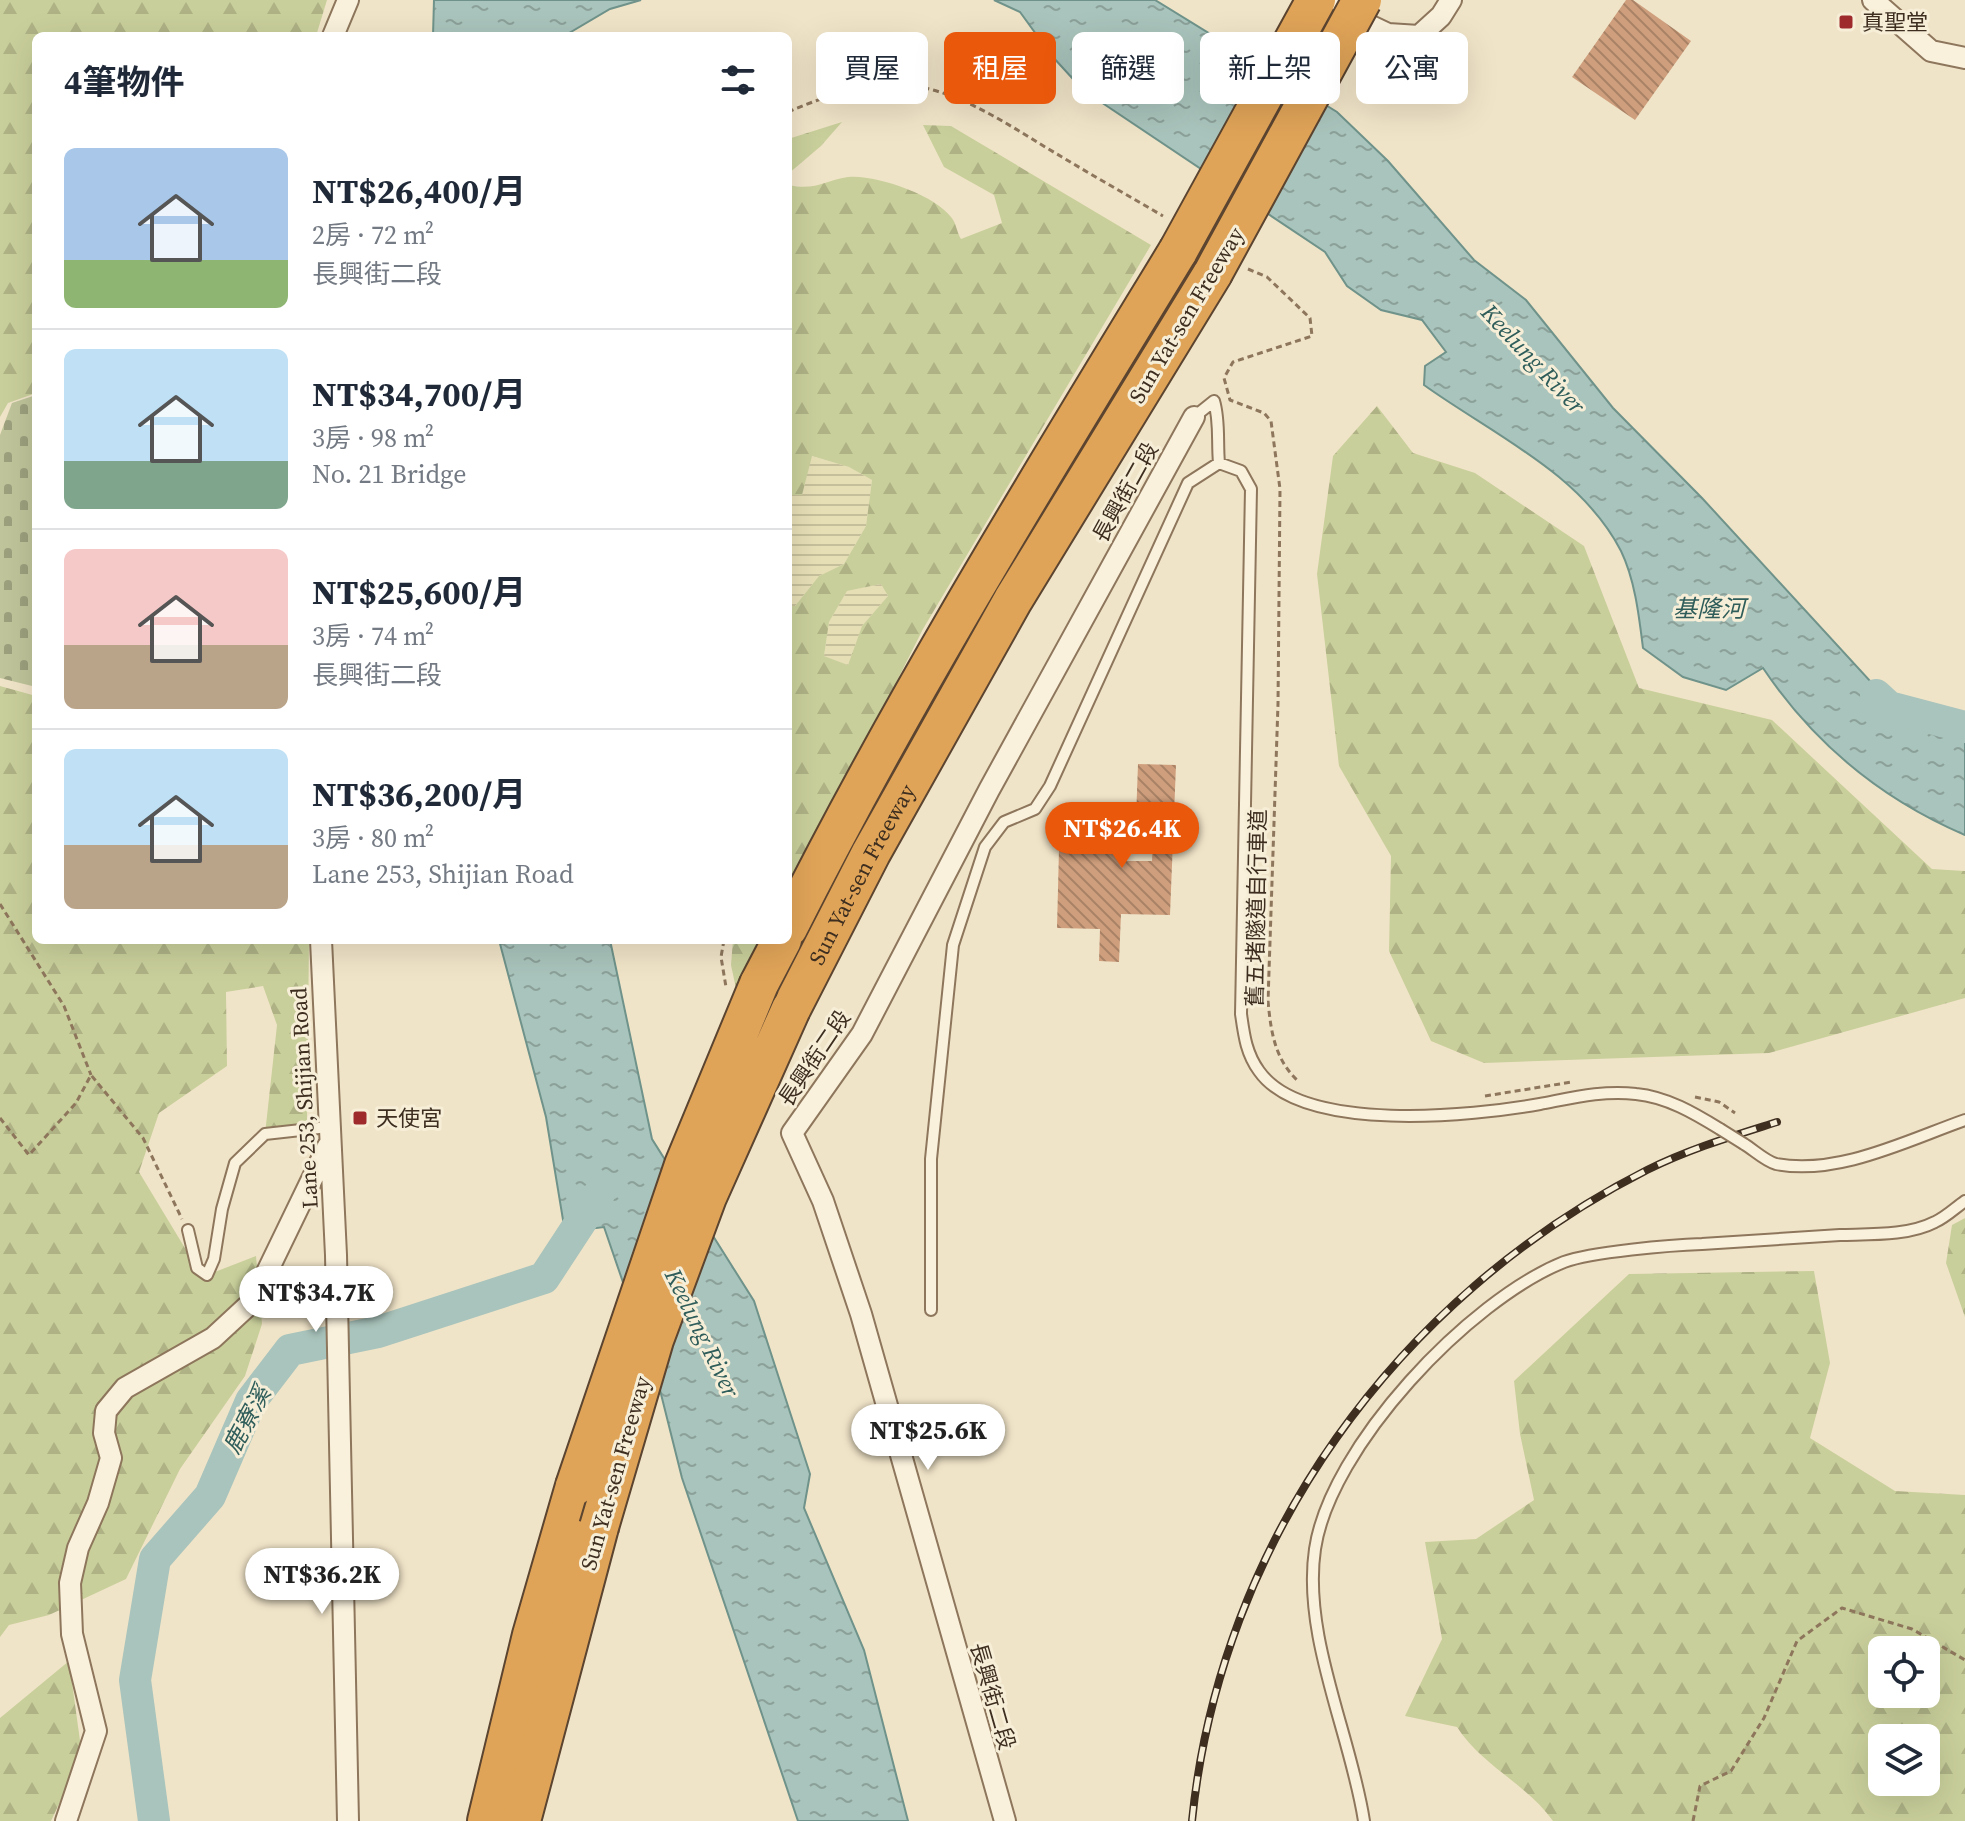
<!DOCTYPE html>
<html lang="zh-TW">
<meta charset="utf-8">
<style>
:root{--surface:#fff;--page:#f2f2f3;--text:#1f2937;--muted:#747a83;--line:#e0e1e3;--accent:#ea580c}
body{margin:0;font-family:"Source Serif 4","Noto Sans TC",serif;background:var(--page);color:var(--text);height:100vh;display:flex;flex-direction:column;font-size:30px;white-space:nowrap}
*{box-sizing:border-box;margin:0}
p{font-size:26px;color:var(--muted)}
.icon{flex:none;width:44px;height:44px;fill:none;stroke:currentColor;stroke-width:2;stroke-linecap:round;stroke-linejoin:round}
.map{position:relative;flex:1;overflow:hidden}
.panel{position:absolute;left:32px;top:32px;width:760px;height:912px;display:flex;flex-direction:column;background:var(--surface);border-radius:12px;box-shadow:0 8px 32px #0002}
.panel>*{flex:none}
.hud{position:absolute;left:816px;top:32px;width:760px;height:72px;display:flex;gap:16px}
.fabs{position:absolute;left:1868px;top:1636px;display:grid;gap:16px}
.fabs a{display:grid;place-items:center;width:72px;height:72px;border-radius:12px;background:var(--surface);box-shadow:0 8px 32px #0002;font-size:40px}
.price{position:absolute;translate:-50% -68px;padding:0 18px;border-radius:28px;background:#fff;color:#222;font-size:26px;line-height:52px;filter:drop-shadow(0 2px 4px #0008)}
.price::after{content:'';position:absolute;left:50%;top:48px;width:24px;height:18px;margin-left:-12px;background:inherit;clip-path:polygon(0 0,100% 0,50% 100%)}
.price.on{background:var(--accent);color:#fff}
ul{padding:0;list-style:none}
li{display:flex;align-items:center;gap:24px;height:200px;padding:0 32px}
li+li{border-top:2px solid var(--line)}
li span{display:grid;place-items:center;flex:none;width:224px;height:160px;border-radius:12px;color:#555}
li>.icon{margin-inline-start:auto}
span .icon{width:96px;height:96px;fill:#fffc;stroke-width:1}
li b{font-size:34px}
h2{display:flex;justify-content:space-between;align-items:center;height:96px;padding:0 32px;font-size:34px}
.chip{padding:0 28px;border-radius:12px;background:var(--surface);box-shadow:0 8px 32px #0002;font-size:28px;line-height:72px}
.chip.on{background:var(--accent);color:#fff}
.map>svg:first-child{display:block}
</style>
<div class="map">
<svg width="1965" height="1821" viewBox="0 0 1965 1821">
<defs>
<pattern id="farmland-rules" width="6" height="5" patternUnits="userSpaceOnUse" patternTransform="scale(2)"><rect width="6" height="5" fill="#e6deb5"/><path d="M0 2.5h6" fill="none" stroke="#c6bf9b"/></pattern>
<pattern id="forest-firs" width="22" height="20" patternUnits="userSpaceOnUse" patternTransform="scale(2)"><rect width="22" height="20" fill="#c9cf9b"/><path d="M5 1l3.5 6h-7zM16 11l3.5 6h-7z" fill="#aeb285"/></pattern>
<pattern id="cemetery-stones" width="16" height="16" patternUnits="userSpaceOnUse" patternTransform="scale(2)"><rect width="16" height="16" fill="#bfc49a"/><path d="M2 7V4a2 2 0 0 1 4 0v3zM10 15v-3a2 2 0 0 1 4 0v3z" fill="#9ca07d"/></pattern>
<pattern id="water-ripples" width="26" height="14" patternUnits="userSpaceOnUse" patternTransform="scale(2)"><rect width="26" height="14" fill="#a9c4bc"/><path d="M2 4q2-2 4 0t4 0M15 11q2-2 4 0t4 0" fill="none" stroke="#8ba098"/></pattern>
<pattern id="building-back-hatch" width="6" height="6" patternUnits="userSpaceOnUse" patternTransform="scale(2)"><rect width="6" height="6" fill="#cf9f7d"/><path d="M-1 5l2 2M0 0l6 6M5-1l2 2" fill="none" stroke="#a98266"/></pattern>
</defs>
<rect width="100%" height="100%" fill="#f0e4c8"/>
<path fill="url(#farmland-rules)" d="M811,456L849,467L872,480L866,526L844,564L819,576L795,606H788V495H802Z
M881,584L888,596L862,626L848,665L824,656L829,622L847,591Z"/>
<path fill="url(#forest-firs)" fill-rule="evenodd" d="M0,0H327L316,36H36V393L8,403L0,417Z
M842,122L821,146L788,174V139Z
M923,125L951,126L1151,245L923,629L788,898V606H795L819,576L844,564L866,526L872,480L849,467L812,456L802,495H788V185C816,191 823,181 848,177C875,174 935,195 951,217C956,222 957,233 961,239L1002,223L994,195L944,167ZM881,584L888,596L862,626L848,665L824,656L829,622L847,591Z
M1377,406L1413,453L1475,473L1584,546L1639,688L1772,720L1932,869L1965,871V998L1769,1053L1484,1063L1431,1041L1389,951L1391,856L1339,766L1317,574L1333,456Z
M0,686L36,696V940H309L307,1121L265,1134L277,1025L263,986L226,992L227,1066L159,1113L139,1172L197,1268L207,1275L256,1256L262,1324L245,1376L180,1469L126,1579L49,1615L9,1625L0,1637Z
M733,940H767L738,998L731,965Z
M1965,1218V1317L1946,1263L1952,1225Z
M1814,1271L1830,1363L1810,1438L1895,1491L1965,1495V1821H1553C1527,1784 1482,1766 1457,1727L1405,1716L1442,1639L1425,1542L1476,1539L1534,1500L1520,1434L1514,1381L1629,1274ZM1882,1650H1926V1694H1882ZM1882,1738H1926V1782H1882Z
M69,1661L82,1755L51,1821H0V1718Z"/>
<path fill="url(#cemetery-stones)" d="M36,395V687L0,678V435L12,403Z"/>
<path fill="url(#water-ripples)" stroke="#6f938a" stroke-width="2" d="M434,0H641L610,9L564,36H433Z
M994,0H1155L1337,112L1388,161L1474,260L1526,300L1613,408L1702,498L1892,705L1965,733V835C1881,799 1814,744 1763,668L1726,690L1683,677L1643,648C1639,616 1635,580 1621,551C1581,473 1492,434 1424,385L1425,366L1446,352L1422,320L1381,310L1347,286L1325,252L1083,90L1052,56L1020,12Z
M499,940H610L652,1139L754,1301L810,1474L804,1508L864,1650L908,1821H798L682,1478L660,1390L604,1227L565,1232L546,1117Z"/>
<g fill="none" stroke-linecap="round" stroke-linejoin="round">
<path stroke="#a9c4bc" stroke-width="32" d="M1876,695L1889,707L1965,727
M154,1821L135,1680L155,1559L210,1496L251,1401L290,1350L378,1332L544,1278L599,1194"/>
</g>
<path fill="url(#building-back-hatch)" d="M1626,0H1633L1691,41L1635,120L1572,77Z
M1138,764L1176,765L1170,915L1121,914L1119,962L1099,961L1100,929L1057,928L1059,849L1099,851L1100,834H1121L1120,861H1152L1154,819H1136Z"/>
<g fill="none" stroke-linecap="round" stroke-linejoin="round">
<defs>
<path id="service" d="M1194,417L1214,401C1220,421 1217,442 1219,463
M1744,1144C1754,1150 1765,1161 1776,1164C1838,1176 1908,1140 1965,1120
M188,1230L197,1268L207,1275L214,1259L222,1209L235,1163L265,1134L328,1127
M931,1310V1159L953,945L985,847L1004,822L1035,809L1050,786L1188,483L1219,463L1241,471L1251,489L1241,1014C1244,1035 1246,1053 1259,1071C1303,1134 1473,1116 1540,1104C1572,1098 1603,1090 1636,1094C1667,1097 1694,1113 1720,1129
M1364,1821C1351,1735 1302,1636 1315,1549C1330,1447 1469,1300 1564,1262C1591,1252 1671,1245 1702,1244C1748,1241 1794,1238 1840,1235C1870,1234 1908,1236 1935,1222C1946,1217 1955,1208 1965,1201"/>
<path id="minor" d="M1316,0L1388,34L1419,36L1441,16L1451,0
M1873,0L1931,51L1965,58
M333,36L348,0
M321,940L336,1255L348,1821
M66,1821L96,1731L72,1634L70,1583L78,1548L98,1503L111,1458L104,1433L106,1411L125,1388L213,1338L253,1301L328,1146
M1005,1821L861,1314L823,1201L792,1133L862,1034L989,790L1194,417"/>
<g id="motorway">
<path d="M788,928C905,695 1042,474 1178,251"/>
<path d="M759,984L782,940"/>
<path id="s1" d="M791,1009L871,853L1013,600L1213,273"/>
<path d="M487,1821L532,1635L575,1486"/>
<path d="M521,1821L599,1527"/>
</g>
</defs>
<use href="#service" stroke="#8d765c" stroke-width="14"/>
<use href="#minor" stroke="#8d765c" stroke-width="24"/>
<use href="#motorway" stroke="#5b4430" stroke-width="42"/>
<path stroke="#8d765c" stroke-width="3" stroke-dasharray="6 4" stroke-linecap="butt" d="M788,112C821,98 858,84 894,84C955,85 1012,128 1062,157C1095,177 1129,196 1163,216
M1248,269L1267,277L1310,318L1312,336L1233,362L1224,378L1230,400L1264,413L1271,421L1280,489L1278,704L1268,1001C1271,1033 1275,1060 1299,1082
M0,904L64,1006L91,1075
M724,940L721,957L726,987
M1485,1096L1572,1082
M1695,1097L1719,1102L1735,1113
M0,1118L29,1155L76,1103L91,1075L143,1138L182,1219
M1693,1821L1700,1786L1731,1771L1764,1718L1797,1641L1842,1608L1912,1629L1965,1660"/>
<use href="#service" stroke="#faf1dc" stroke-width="10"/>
<use href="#minor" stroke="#faf1dc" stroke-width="20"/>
<use href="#motorway" stroke="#e0a458" stroke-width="38"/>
<defs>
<path id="rail" d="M1192,1821C1220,1541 1397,1297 1647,1170C1689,1149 1733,1136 1777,1122"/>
</defs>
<use href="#rail" stroke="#3d2e20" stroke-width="8"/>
<use href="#rail" stroke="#f7eed8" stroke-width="5" stroke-dasharray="15" stroke-linecap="butt"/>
<defs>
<path id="service-bridge" d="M1720,1129L1744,1144"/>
<path id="motorway-bridge" d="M1178,251L1316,0
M1213,273L1362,0
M575,1486L684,1165L759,984
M599,1527L654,1340L707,1197L791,1009"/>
</defs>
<use href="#service-bridge" stroke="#8d765c" stroke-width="14" stroke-linecap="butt"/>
<use href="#motorway-bridge" stroke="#5b4430" stroke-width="42" stroke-linecap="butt"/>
<use href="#service-bridge" stroke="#faf1dc" stroke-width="10"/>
<use href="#motorway-bridge" stroke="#e0a458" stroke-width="38"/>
</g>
<g fill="#9e2a2b" stroke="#f7eed8" stroke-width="3">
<rect x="1838" y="14" width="16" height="16" rx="4"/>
<rect x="352" y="1110" width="16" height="16" rx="4"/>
</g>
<g text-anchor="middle" stroke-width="6" stroke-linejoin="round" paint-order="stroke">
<g font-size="22" fill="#3d2e20" stroke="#f7eed8" text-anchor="start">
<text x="1862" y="30">真聖堂</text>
<text x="376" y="1126">天使宮</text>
</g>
<g font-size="22" fill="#3d2e20" stroke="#f7eed8">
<text transform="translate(1186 315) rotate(-59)" y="8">Sun Yat-sen Freeway</text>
<text transform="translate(1125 492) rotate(-61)" y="8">長興街二段</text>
<text dy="8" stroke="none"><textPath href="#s1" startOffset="152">Sun Yat-sen Freeway</textPath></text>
<text transform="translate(1256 908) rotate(-89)" y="8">舊五堵隧道自行車道</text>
<text transform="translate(814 1058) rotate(-56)" y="8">長興街二段</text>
<text transform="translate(304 1098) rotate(-93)" y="8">Lane 253, Shijian Road</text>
<text transform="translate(615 1473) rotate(-74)" y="8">Sun Yat-sen Freeway</text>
<text transform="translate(993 1696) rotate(74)" y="8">長興街二段</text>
</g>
<g font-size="24" font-style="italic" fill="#2f5d5a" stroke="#f7eed8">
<text transform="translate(1533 359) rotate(47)" y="8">Keelung River</text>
<text x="1709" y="617">基隆河</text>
<text transform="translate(702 1333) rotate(64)" y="8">Keelung River</text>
<text transform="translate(247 1420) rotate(-62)" y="8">鹿寮溪</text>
</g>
</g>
</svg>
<div class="fabs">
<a><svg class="icon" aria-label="locate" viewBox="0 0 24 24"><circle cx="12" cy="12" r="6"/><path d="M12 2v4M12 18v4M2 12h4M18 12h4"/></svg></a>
<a><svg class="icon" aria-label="layers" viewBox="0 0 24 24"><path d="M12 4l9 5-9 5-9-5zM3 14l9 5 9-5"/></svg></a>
</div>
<b class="price on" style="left:1122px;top:870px">NT$26.4K</b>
<b class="price" style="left:316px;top:1334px">NT$34.7K</b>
<b class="price" style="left:928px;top:1472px">NT$25.6K</b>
<b class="price" style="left:322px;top:1616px">NT$36.2K</b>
<div class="hud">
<a class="chip">買屋</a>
<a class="chip on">租屋</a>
<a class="chip">篩選</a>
<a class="chip">新上架</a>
<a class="chip">公寓</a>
</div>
<section class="panel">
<h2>4筆物件<svg class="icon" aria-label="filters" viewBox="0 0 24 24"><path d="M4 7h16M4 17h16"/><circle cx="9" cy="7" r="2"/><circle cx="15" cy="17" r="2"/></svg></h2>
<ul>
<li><span style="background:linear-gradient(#a9c7e8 70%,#8fb573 0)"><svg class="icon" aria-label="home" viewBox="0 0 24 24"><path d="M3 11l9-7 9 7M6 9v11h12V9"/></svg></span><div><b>NT$26,400/月</b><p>2房 · 72 m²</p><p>長興街二段</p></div></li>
<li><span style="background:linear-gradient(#bfe0f5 70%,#7fa58c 0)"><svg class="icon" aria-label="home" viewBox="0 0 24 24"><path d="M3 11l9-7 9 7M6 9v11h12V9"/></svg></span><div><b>NT$34,700/月</b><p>3房 · 98 m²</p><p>No. 21 Bridge</p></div></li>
<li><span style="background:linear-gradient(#f6c9c9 60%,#b9a48a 0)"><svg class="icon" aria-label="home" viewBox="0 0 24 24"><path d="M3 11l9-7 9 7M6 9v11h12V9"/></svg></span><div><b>NT$25,600/月</b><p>3房 · 74 m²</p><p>長興街二段</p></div></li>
<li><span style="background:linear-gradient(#bfe0f5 60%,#b9a48a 0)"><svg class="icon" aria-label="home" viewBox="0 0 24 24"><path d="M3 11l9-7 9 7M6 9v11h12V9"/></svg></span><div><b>NT$36,200/月</b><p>3房 · 80 m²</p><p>Lane 253, Shijian Road</p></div></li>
</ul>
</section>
</div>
